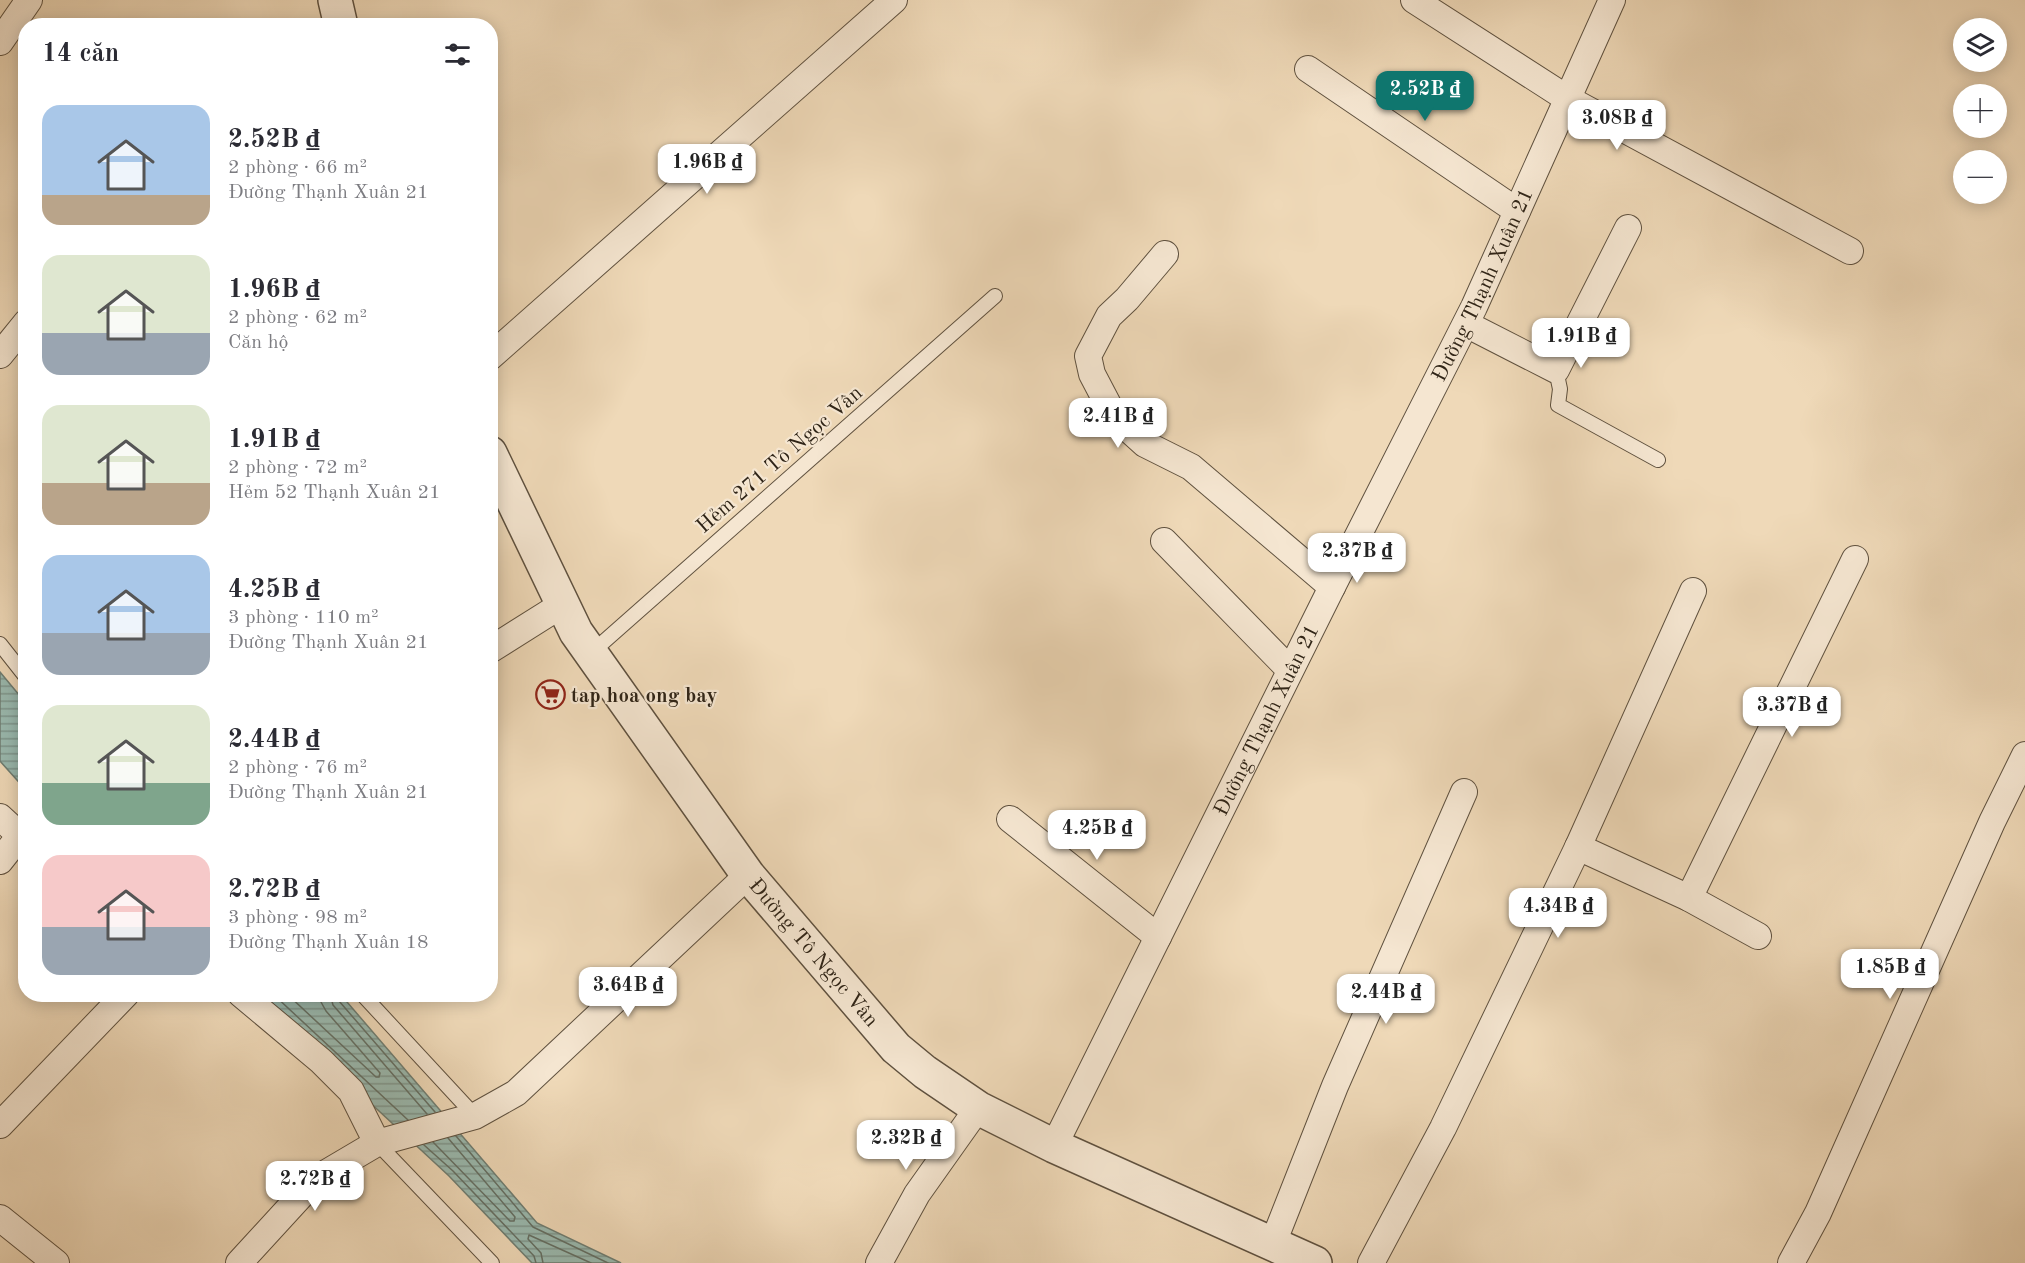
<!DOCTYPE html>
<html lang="vi">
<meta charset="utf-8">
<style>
:root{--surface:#fff;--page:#f2f2f3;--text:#2b2b33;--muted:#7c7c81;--accent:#0f766e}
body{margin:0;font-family:"Old Standard TT",serif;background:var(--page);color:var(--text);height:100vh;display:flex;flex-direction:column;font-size:22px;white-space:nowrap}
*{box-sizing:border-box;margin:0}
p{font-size:20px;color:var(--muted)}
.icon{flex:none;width:33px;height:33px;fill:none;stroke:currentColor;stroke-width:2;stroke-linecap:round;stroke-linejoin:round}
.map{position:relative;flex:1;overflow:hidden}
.details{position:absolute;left:18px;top:18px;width:480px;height:984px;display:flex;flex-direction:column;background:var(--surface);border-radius:24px;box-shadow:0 3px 15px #0003}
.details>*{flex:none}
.buttons{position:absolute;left:1953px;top:18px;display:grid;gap:12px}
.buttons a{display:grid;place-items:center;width:54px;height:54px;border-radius:50%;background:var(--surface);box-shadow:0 3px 15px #0003;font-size:30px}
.price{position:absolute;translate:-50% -51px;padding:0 14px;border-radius:12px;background:#fff;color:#222;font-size:20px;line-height:39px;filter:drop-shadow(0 2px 3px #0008)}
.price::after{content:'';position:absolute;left:50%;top:36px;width:18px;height:14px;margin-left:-9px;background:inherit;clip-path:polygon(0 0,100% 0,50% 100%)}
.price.current{background:var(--accent);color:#fff}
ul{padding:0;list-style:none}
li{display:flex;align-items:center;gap:18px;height:150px;padding:0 24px}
li span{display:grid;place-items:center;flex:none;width:168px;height:120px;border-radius:18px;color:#555}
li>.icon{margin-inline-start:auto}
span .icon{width:72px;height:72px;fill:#fffc;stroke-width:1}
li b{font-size:26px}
h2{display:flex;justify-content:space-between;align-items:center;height:72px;padding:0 24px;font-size:26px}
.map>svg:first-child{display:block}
</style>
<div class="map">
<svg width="2025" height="1263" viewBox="0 0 2025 1263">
<defs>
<pattern id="water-rules" width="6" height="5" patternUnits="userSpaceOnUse" patternTransform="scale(1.5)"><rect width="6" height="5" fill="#9abab0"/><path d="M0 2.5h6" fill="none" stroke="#7e978e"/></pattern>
</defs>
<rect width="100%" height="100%" fill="#efd9b8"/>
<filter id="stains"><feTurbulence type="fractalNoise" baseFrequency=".00333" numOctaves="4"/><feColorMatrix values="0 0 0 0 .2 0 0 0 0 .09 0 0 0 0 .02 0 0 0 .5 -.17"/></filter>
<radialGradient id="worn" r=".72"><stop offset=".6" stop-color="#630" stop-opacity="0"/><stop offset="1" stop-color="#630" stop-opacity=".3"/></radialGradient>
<path fill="url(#water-rules)" stroke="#6f7e73" stroke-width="1.5" d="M0,672L25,702V789L0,761Z
M254,995H341L537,1223L621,1263H532L449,1176Z"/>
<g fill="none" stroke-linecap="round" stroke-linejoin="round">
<path stroke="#646f64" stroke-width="1.5" d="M273,994L408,1120
M287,994L376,1077H379L380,1073L326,1011L321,1002V994
M330,994L333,1005L427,1114
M337,994L339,1001L435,1112
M456,1136L533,1227L608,1263
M433,1142L510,1221H514L515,1217L448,1138
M424,1145L453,1171L534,1256L536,1263
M543,1263L541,1253L528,1239L529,1235L591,1263"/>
<defs>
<path id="service" d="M1556,370L1560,389L1558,405L1658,460
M0,644L26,677
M591,653L995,296
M362,994L475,1116
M377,1143L492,1263"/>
<g id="minor">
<path d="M1414,0L1568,99L1850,251"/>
<path d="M0,42L29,0"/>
<path d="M1308,69L1517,211"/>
<path d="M1165,254L1127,299L1109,316L1088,356L1092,374L1114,416L1145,444L1191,467L1332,587"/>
<path d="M1466,324L1556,370L1628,228"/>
<path d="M0,355L26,323"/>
<path d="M490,357L894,0"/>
<path d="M1164,541L1290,670"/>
<path d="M490,650L563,604"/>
<path d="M0,817L26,841"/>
<path d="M1010,819L1158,937"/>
<path d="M1578,847L1689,898L1758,936"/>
<path d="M0,861L19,837"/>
<path d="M1689,898L1855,559"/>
<path d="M241,994L321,1061L351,1091L377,1143"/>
<path d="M0,1125L126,994"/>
<path id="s1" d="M1054,1146L1332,587L1474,307L1612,0"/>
<path d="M0,1218L56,1263"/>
<path d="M1273,1243L1335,1086L1464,792"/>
<path d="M239,1263L316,1179L377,1143L475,1116L516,1093L748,875"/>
<path d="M879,1263L917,1194L978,1108"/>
<path d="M1371,1263L1443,1128L1578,847L1693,591"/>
<path d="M1791,1263L1818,1213L1992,822L2025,755"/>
</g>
<g id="tertiary">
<path d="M335,0L341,26"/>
<path id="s2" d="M490,453L576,632L748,875L896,1048L925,1072L978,1108L1054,1146L1315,1263"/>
</g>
</defs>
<use href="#service" stroke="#5f513f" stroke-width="16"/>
<use href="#minor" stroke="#5f513f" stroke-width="28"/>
<use href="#tertiary" stroke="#5f513f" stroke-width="36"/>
<use href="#service" stroke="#f5e6d1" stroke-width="14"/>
<use href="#minor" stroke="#f5e6d1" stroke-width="26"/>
<use href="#tertiary" stroke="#f5e6d1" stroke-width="33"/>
</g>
<defs>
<symbol id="supermarket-ring" viewBox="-11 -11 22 22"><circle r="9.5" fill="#f5e6d1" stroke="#8f2418" stroke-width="1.5"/><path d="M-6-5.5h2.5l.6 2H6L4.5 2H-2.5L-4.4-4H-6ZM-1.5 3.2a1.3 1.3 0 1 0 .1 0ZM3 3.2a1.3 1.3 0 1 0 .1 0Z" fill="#8f2418"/></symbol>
</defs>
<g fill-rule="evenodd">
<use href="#supermarket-ring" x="534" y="678" width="33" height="33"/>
</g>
<g text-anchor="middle" stroke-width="4.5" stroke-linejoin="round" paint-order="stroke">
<g font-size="21" fill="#2f2417" stroke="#f5e6d1">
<text dy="7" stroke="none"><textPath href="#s1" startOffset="962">Đường Thạnh Xuân 21</textPath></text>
<text transform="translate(779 459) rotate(-41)" y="7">Hẻm 271 Tô Ngọc Vân</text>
<text dy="7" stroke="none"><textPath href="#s1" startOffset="476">Đường Thạnh Xuân 21</textPath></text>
<text dy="7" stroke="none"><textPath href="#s2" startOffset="598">Đường Tô Ngọc Vân</textPath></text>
</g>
<g font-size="21" font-weight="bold" fill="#2f2417" stroke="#f5e6d1" text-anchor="start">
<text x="571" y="702">tap hoa ong bay</text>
</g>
</g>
<rect width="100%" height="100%" filter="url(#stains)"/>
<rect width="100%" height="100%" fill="url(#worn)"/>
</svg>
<div class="buttons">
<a><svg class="icon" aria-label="layers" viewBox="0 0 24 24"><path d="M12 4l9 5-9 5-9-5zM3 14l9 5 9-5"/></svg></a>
<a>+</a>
<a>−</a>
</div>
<b class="price current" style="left:1425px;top:122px">2.52B ₫</b>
<b class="price" style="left:1617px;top:151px">3.08B ₫</b>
<b class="price" style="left:707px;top:195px">1.96B ₫</b>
<b class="price" style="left:1581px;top:369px">1.91B ₫</b>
<b class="price" style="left:1118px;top:449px">2.41B ₫</b>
<b class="price" style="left:1357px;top:584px">2.37B ₫</b>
<b class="price" style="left:1792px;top:738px">3.37B ₫</b>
<b class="price" style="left:1097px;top:861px">4.25B ₫</b>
<b class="price" style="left:1558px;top:939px">4.34B ₫</b>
<b class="price" style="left:1890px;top:1000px">1.85B ₫</b>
<b class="price" style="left:628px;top:1018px">3.64B ₫</b>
<b class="price" style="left:1386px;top:1025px">2.44B ₫</b>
<b class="price" style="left:906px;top:1171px">2.32B ₫</b>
<b class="price" style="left:315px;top:1212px">2.72B ₫</b>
<section class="details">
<h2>14 căn<svg class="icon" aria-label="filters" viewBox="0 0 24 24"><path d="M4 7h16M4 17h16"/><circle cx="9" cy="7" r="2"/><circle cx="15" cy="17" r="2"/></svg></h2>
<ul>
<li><span style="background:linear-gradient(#a9c7e8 75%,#b9a48a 0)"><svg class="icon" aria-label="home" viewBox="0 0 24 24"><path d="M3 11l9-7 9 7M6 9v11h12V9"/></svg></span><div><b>2.52B ₫</b><p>2 phòng · 66 m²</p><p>Đường Thạnh Xuân 21</p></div></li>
<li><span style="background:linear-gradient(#dfe7d0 65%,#9aa5b1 0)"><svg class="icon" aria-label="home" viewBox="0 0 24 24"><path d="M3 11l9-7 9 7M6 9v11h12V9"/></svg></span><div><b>1.96B ₫</b><p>2 phòng · 62 m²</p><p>Căn hộ</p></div></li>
<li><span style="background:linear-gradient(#dfe7d0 65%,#b9a48a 0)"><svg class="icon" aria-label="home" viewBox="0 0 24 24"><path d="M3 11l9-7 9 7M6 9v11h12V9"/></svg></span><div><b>1.91B ₫</b><p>2 phòng · 72 m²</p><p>Hẻm 52 Thạnh Xuân 21</p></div></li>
<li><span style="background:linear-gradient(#a9c7e8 65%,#9aa5b1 0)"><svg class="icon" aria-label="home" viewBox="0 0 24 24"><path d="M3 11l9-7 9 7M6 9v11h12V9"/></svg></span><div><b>4.25B ₫</b><p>3 phòng · 110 m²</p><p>Đường Thạnh Xuân 21</p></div></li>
<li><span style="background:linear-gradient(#dfe7d0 65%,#7fa58c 0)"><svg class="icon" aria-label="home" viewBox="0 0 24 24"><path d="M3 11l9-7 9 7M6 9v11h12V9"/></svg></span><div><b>2.44B ₫</b><p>2 phòng · 76 m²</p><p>Đường Thạnh Xuân 21</p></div></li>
<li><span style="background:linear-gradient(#f6c9c9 60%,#9aa5b1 0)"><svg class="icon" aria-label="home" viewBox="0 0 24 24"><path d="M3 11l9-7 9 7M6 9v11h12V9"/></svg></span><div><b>2.72B ₫</b><p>3 phòng · 98 m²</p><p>Đường Thạnh Xuân 18</p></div></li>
</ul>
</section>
</div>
